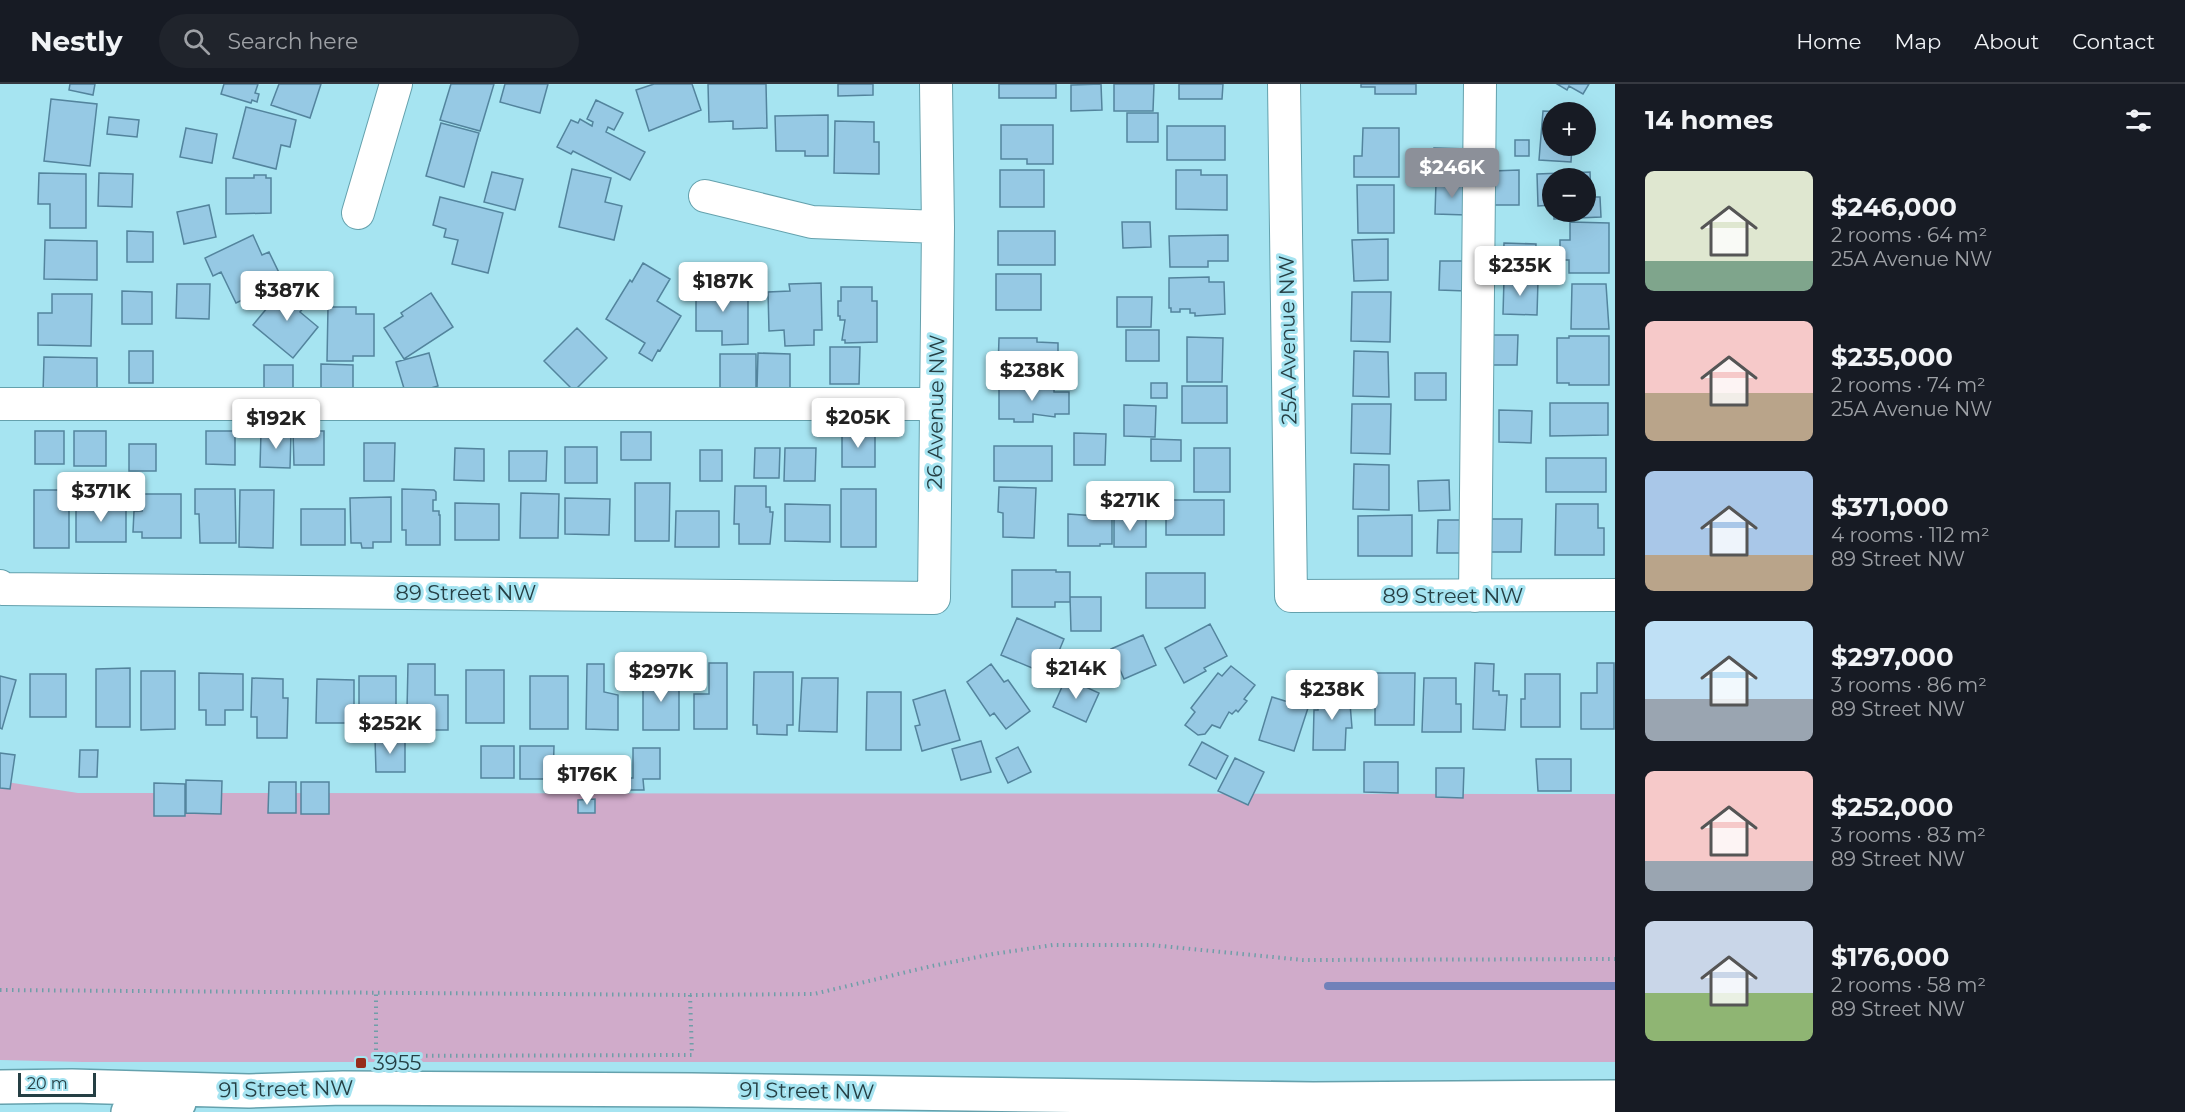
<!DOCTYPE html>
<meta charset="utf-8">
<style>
:root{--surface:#171b24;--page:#20242c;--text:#f1f3f6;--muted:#9ea1a6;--line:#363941;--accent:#8c9099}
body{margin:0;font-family:Montserrat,sans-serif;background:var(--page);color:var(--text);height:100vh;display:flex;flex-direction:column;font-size:22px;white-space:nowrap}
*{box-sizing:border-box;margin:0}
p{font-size:20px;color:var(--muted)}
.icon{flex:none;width:33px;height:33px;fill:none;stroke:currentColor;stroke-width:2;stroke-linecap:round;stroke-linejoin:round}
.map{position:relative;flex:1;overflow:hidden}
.drawer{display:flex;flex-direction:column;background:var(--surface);width:570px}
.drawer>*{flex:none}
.fabs{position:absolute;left:1542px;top:18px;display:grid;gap:12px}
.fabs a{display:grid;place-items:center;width:54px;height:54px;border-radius:50%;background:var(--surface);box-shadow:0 6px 24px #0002;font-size:30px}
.scale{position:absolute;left:18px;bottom:15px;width:78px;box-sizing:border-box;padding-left:6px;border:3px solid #253f44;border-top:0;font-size:16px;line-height:21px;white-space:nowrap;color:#253f44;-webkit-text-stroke:4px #a6e4f1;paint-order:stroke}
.price{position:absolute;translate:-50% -51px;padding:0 14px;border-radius:6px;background:#fff;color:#222;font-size:20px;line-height:39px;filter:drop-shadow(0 2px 3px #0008)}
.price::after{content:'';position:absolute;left:50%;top:36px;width:18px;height:14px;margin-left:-9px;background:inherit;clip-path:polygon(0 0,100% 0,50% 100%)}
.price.current{background:var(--accent);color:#fff}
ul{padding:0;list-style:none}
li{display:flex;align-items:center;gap:18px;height:150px;padding:0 30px}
li span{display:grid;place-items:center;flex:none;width:168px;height:120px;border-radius:9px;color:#555}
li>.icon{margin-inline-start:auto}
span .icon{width:72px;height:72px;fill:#fffc;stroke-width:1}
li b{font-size:26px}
h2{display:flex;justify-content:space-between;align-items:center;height:72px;padding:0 30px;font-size:26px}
header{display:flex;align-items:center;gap:36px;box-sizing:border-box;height:84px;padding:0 30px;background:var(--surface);border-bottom:2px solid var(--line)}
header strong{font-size:28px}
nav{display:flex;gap:33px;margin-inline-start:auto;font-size:21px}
.search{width:420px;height:54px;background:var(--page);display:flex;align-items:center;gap:15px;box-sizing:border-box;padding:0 21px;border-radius:33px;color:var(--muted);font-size:22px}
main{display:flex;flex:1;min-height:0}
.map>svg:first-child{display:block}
</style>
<header>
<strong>Nestly</strong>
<div class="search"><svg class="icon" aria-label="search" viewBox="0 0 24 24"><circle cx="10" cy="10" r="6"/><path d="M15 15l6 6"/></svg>Search here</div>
<nav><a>Home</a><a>Map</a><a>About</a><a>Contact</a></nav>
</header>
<main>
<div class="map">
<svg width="1615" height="1028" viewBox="0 0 1615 1028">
<rect width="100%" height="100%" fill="#a6e4f1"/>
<path fill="#d0abca" d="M0,697L78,709L1615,710V978H83L0,976Z"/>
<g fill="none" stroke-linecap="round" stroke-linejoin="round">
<path stroke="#7181b9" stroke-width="8" d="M1328,902H1615"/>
</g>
<path fill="#96c9e4" stroke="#53849d" stroke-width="1.5" d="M70,0H95L93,11L69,6Z
M224,0H258L255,9L259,10L257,18L252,16L251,19L221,10Z
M279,0H321L310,34L271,21Z
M451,0H494L480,47L440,36Z
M505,0H548L540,29L500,18Z
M654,0H692L701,26L649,47L636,6Z
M708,0H766L767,44L733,45V37L709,38Z
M838,0H873V11L838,12Z
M999,0H1056V14H999Z
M1101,0L1102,26L1071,27V1Z
M1114,0H1154L1153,27H1114Z
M1179,0H1223L1222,15H1179Z
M1361,0H1416V10H1375V3H1361Z
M1557,0H1589L1583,10L1569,2L1567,6Z
M51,15L97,20L90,82L44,77Z
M596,16L623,29L614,46L608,43L606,48L645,68L630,96L573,67L571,70L557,63L571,36L578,39L580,35L592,42L593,38L587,35Z
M246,23L296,36L290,63L281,61L276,85L233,74Z
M1543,27L1568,28H1552V62H1572L1571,78L1539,76Z
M1127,29H1158V58H1127Z
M828,31V72H805V67H776L775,32Z
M109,33L139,36L137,53L107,50Z
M835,37L874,38V58H879V90L834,89Z
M441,39L479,49L464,103L426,92Z
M1001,41H1053V80H1027V75H1001Z
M1167,42H1225V76H1167Z
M186,44L217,50L212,79L180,73Z
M1363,44H1399V93H1354V72H1362Z
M1515,56H1529V72H1515Z
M1434,64L1468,65V92H1434Z
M572,85L611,94L605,118L622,122L614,156L559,143Z
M1000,86H1044V123H1000Z
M1176,86H1201V91H1227V126L1176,125Z
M1519,86V121H1492V87Z
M492,88L523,95L515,126L484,118Z
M1590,88L1591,113H1600L1601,133L1554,135V128H1586V94H1552V121L1538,122L1537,90Z
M39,89L86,90V144H50V120H38Z
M99,89L133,90L132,123L98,122Z
M254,91H266V94H271V129L226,130V94H254Z
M1436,98L1468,99L1467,131L1435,130Z
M1357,101H1394V149H1358Z
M440,113L503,129L488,189L452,180L458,156L444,153L446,145L433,141Z
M209,121L216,153L184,160L177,128Z
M1122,138H1150L1151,163L1123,164Z
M1570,138L1609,139V189H1569V176H1560V156H1570Z
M127,147L153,148V178H127Z
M998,147H1055V181H998Z
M253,151L262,171L269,168L283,197L236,219L221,188L213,192L205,174Z
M1228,151V177H1208V183H1170L1169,152Z
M1388,155V196L1354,197L1352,156Z
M45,156L97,157V196L44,195Z
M1504,159L1536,160L1535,192L1503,191Z
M1440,177H1467L1466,207L1439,206Z
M643,179L670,195L657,217L681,232L660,267L658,266L652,277L639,269L645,259L606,235L630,196L632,198Z
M996,190H1041V226H996Z
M1209,193V198H1224L1225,230L1195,232V229H1190V225H1180V228H1171V224H1169V194Z
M1504,195L1538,196L1537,231L1503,230Z
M821,199L822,246H814V261L785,262L784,246L769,247L768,208L790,207L789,200Z
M177,200H210L209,235L176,234Z
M287,200L309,217L300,228L318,243L293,274L253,241Z
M696,200H728V207H748V260L722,261V247H696Z
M1572,200H1606L1609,245H1571Z
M841,203H872V217H877V258L845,259V256H842L845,236H840V232H838V217H841Z
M122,207L152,208V240H122Z
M1352,208H1391L1390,258L1351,257Z
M431,209L453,243L404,275L384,244L403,232L401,229Z
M52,210H92L91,262L38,261V229H52Z
M1117,213H1152L1151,243H1117Z
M328,223H356V230H374V272H353V277H327Z
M577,244L607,274L574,307L544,277Z
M1126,246H1159V277H1126Z
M1487,251H1518L1517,281H1487Z
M1569,252H1609V301H1569V299H1557V254H1569Z
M1187,253L1223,254L1222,298H1187Z
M999,254H1037V258L1058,259V290L1024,289V286L998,285Z
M830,263H860L859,300H830Z
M129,267H153V299H129Z
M1354,267L1388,268L1389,313L1353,312Z
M429,269L438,302L406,311L396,278Z
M758,269L790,270V306L757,305Z
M720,270H756V313H720Z
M44,273L97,274V304H104V317L43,310Z
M321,280L353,281V314L321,313Z
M264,281H293V314H264Z
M1415,289H1446V316H1415Z
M1014,298L1054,299V308H1069V330H1055V333L1033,330V338H1014V335H999V304H1014Z
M1151,299H1167V314H1151Z
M1182,302H1227V339H1182Z
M1550,319H1608V351L1550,352Z
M1352,320H1391L1390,370L1351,369Z
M1124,321L1156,322L1155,353L1124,352Z
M1499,326L1532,327L1531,359L1499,358Z
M35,347H64V380H35Z
M74,347H106V382H74Z
M206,347H235V381L206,380Z
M293,347H324V381H294Z
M842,347H875V383H842Z
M261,348L291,349L290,384L260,383Z
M621,348H651V376H621Z
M1074,349L1106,350L1105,381H1074Z
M1151,355L1181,356V377H1151Z
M364,359H395L394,397H364Z
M129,360H156V387H129Z
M994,362H1052V397H994Z
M565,363H597V399H565Z
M455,364L484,365V397L454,396Z
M755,364H780L779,394H754Z
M785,364H816L815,397H784Z
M1194,364H1230V408H1194Z
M700,366H722V397H700Z
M509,367H547L546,397H509Z
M1546,374H1606V408H1546Z
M1354,380L1389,381V426L1353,425Z
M1449,396L1450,426L1419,427L1418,397Z
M635,399H670L669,457H635Z
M735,402H766V423H770V428H773L770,460H739V440H734Z
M999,403L1036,404L1034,454L1003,453V429L998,428Z
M195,405H235L236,459H200L199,430H195Z
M402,405L434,406L436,408V416H433V427H439V431H440V461H406V446H402Z
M841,405H876V463H841Z
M34,406H69V464H34Z
M240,406H274L273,464L239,463Z
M521,409L559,410L558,454H520Z
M142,410H181V454H142V448H133L134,427H142Z
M391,413V458H373V464H362L361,459H351L350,414Z
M565,414L610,415L609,451L565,450Z
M1166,416H1224V451H1166Z
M455,419L499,420V456H455Z
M76,420H126V458H76Z
M785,420L830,421V458L785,457Z
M1556,420H1598V444H1604V471H1555Z
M301,425H345V461H301Z
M676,427H719V463H675Z
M1068,430L1112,433V460H1100V462H1068Z
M1412,431V472H1358V432Z
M1114,432H1146V463H1114Z
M1488,435H1522L1521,468H1487Z
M1438,436H1461V469H1437Z
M1012,486H1056V488H1070V518H1055V523H1012Z
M1146,489H1205V524H1146Z
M1070,513H1101V547H1071Z
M1017,534L1064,555L1049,591L1001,571Z
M1210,540L1227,572L1204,584L1206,587L1184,599L1165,564Z
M1143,551L1156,581L1124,595L1111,565Z
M709,579H727V645H694V610H709Z
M1475,579L1494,580L1493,607H1499V611H1507L1505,646L1473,645Z
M1597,579H1614V645H1581V609H1597Z
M408,580H435V611H448V646H414V626H407Z
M587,580H604V608L618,611V646L586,645Z
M991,580L1004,598L1008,596L1030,627L1006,645L994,629L990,632L967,598Z
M1231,582L1255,601L1244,615L1247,617L1238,628L1236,626L1232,630L1229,628L1220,644L1212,641L1205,650L1198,651L1185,641L1195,628L1191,624L1218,589L1222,592Z
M130,584V643H96V585Z
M466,586H504V639H466Z
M141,587H175V645L141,646Z
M754,588H793V641H787V651L757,650V641H753Z
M199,589L243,590V626H225V641H206V626H199Z
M1375,589H1415L1414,641H1375Z
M30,590H66V633H30Z
M1525,590H1560V643H1521V615H1525Z
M0,592L16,596L2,645L0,644Z
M359,592H396V629L359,628Z
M530,592H568V645H530Z
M643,592H679V646H643Z
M252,594L283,595V614H288L287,654H257V633H251Z
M802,594H838L837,648L799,647Z
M1066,594L1099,609L1086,638L1053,623Z
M1424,594H1456V620H1461V648H1422Z
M317,595L354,596V639H316Z
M945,606L960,656L922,667L915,642L920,641L913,616Z
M1318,607H1349L1352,644H1346L1345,666H1313L1314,626H1318Z
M867,608H901V666H866Z
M1272,613L1308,624L1294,667L1259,656Z
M405,653V688H376L375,654Z
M981,657L991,688L961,696L952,665Z
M1202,658L1228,672L1216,695L1189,681Z
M481,662H514V694H481Z
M520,662H554L553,695H520Z
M1018,663L1031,688L1008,699L996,674Z
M633,664H660V695H643L644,706H630V694H633Z
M80,666H98L97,693H79Z
M0,669L15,671L10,705L0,704Z
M1235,674L1264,688L1248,721L1218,707Z
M1536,675H1571V707H1538Z
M1364,678H1398V709L1364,708Z
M1436,684H1464L1463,714L1436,713Z
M186,696L222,697L221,730L186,729Z
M269,698H296V729H268Z
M301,698H329V730H301Z
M154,699L185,700V732H154Z
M595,715V729H578V716Z"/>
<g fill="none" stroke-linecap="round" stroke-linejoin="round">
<defs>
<path id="minor" d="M1284,0L1291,512L1615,511
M705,112L812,138L938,143
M358,129L396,0
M0,320H936
M0,502L3,505L934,514L938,143L936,0
M1475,512L1480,0"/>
<path id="major" d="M0,1003L72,1002L249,1007L343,1004L692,1006L1313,1015L1615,1013
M128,1028L179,1019"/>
</defs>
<use href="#minor" stroke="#64a1ad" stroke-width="34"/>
<use href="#major" stroke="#64a1ad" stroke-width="36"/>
<path stroke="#709ea8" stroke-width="4" stroke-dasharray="1.5 4.5" stroke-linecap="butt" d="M0,906L690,911L814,910L932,882L993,870L1053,861H1151L1303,876L1615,875
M690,911L692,971
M376,972V909
M384,972L692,971"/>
<use href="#minor" stroke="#fff" stroke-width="32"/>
<use href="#major" stroke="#fff" stroke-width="33"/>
</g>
<rect fill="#962c1b" stroke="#a6e4f1" stroke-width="2" x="355" y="973" width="12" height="12" rx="3"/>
<g text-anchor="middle" stroke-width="6" stroke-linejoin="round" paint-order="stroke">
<g font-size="21" fill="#253f44" stroke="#a6e4f1">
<text transform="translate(1288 256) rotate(-91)" y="7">25A Avenue NW</text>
<text transform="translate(936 328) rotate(-89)" y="7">26 Avenue NW</text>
<text x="466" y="516">89 Street NW</text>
<text x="1453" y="519">89 Street NW</text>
<text transform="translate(286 1005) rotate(-1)" y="7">91 Street NW</text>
<text transform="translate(807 1007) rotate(1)" y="7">91 Street NW</text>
</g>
<g font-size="21" fill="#253f44" stroke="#a6e4f1" text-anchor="start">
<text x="373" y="986">3955</text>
</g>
</g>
</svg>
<div class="fabs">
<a>+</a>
<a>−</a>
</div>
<div class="scale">20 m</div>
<b class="price current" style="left:1452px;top:115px">$246K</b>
<b class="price" style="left:1520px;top:213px">$235K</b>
<b class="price" style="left:723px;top:229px">$187K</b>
<b class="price" style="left:287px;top:238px">$387K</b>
<b class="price" style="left:1032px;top:318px">$238K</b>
<b class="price" style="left:858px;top:365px">$205K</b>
<b class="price" style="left:276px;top:366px">$192K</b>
<b class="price" style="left:101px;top:439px">$371K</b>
<b class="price" style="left:1130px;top:448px">$271K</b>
<b class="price" style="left:1076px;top:616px">$214K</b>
<b class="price" style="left:661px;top:619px">$297K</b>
<b class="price" style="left:1332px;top:637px">$238K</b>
<b class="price" style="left:390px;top:671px">$252K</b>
<b class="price" style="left:587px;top:722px">$176K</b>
</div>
<section class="drawer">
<h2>14 homes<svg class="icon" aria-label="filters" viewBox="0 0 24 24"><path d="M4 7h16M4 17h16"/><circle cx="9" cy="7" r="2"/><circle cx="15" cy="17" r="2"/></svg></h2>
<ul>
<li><span style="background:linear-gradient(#dfe7d0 75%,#7fa58c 0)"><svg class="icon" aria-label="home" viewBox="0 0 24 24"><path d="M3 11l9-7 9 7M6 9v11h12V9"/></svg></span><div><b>$246,000</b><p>2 rooms · 64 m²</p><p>25A Avenue NW</p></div></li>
<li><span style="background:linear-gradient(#f6c9c9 60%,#b9a48a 0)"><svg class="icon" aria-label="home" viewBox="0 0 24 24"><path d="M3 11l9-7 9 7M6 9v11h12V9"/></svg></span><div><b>$235,000</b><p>2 rooms · 74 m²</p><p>25A Avenue NW</p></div></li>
<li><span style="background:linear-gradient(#a9c7e8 70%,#b9a48a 0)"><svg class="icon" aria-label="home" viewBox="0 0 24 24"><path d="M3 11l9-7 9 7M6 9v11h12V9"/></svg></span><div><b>$371,000</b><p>4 rooms · 112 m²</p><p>89 Street NW</p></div></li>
<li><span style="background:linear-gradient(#bfe0f5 65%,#9aa5b1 0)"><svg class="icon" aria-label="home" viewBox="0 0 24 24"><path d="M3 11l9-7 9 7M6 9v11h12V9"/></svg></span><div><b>$297,000</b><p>3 rooms · 86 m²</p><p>89 Street NW</p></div></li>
<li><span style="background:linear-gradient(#f6c9c9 75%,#9aa5b1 0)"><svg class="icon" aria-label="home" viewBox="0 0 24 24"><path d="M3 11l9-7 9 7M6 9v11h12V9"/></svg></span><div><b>$252,000</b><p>3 rooms · 83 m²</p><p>89 Street NW</p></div></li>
<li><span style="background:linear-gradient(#c9d6e8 60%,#8fb573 0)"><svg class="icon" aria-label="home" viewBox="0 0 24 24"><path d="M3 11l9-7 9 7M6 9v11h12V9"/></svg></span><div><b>$176,000</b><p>2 rooms · 58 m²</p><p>89 Street NW</p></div></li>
</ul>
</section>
</main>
